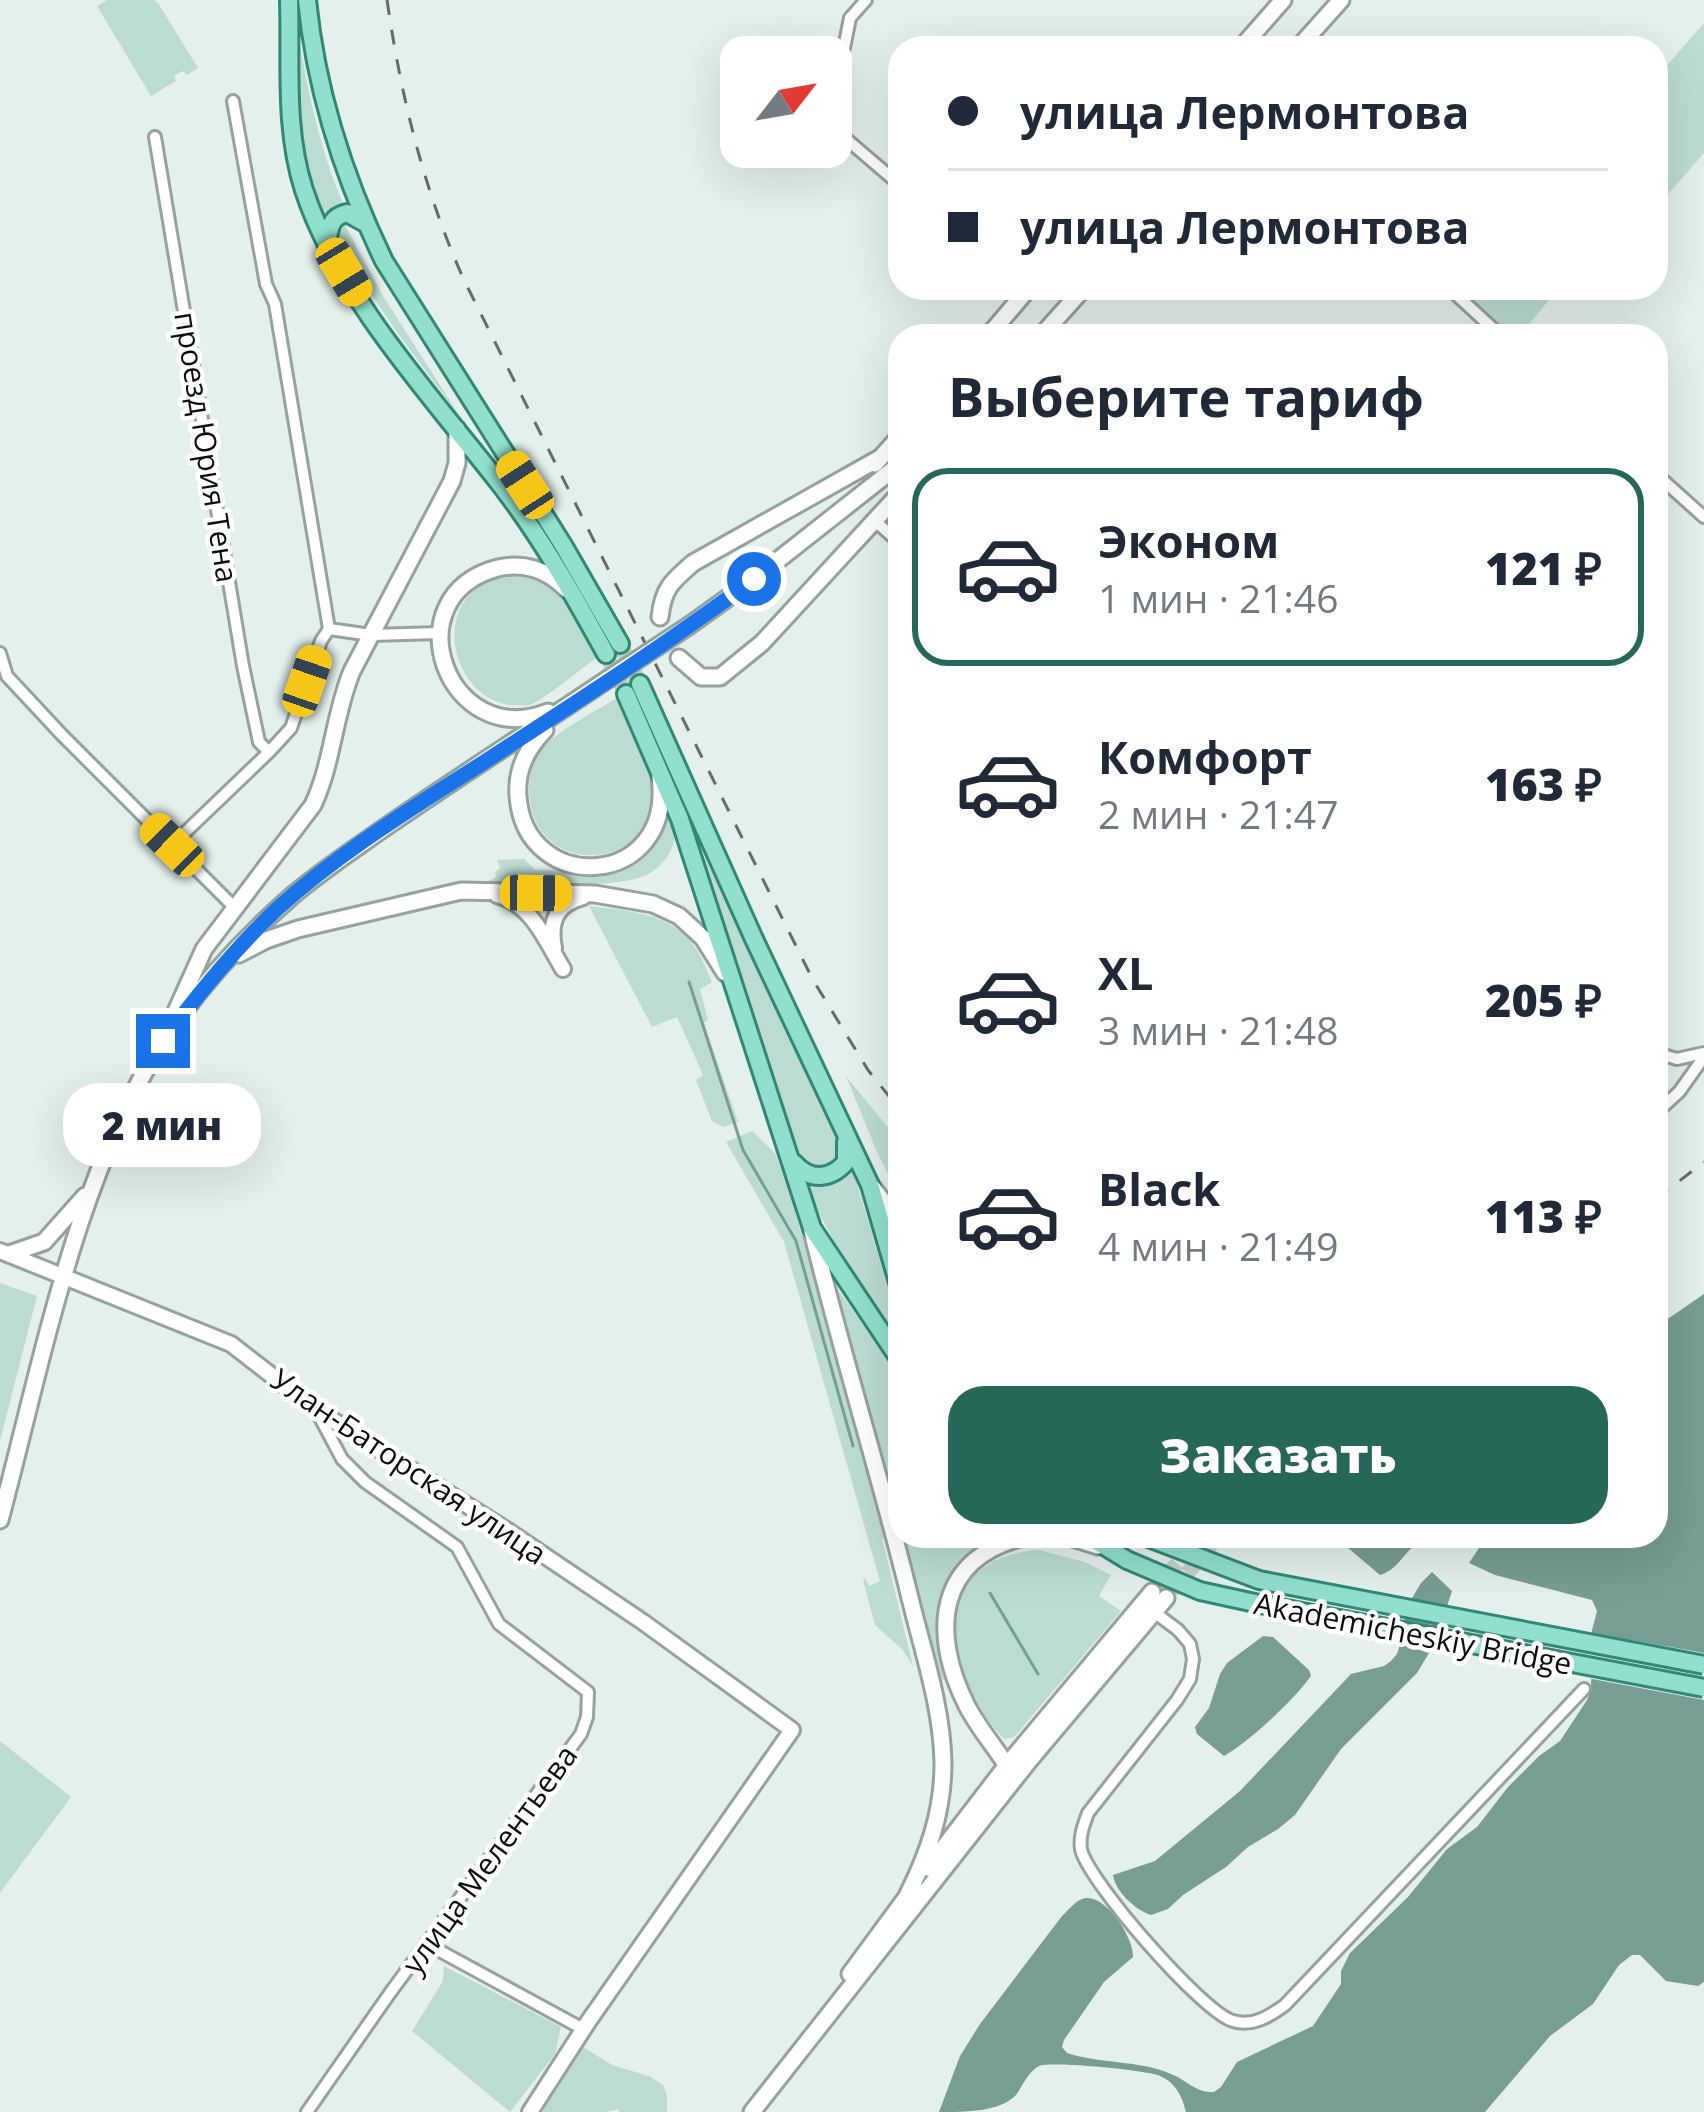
<!DOCTYPE html>
<html lang="ru">
<meta charset="utf-8">
<style>
body{margin:0;font-family:"Open Sans",sans-serif;background:#f6f6f7;color:#1f2937;height:100vh;display:flex;flex-direction:column;font-size:45px;white-space:nowrap}
*{box-sizing:border-box;margin:0}
p{font-size:39px;color:#747a83}
.icon{flex:none;width:66px;height:66px;fill:none;stroke:currentColor;stroke-width:2;stroke-linecap:round;stroke-linejoin:round}
.map{position:relative;flex:1;overflow:hidden}
.drawer{position:absolute;left:888px;top:324px;width:780px;height:1224px;display:flex;flex-direction:column;background:#fff;border-radius:36px;box-shadow:0 12px 48px #0002}
.drawer>*{flex:none}
.hud{position:absolute;left:888px;top:36px;width:780px;height:264px;border-radius:36px;box-shadow:0 12px 48px #0002;display:grid;align-content:center;height:264px;padding:0 60px;background:#fff}
.needle{width:78px;rotate:59deg}
.controls{position:absolute;left:720px;top:36px;display:grid;gap:24px}
.controls a{display:grid;place-items:center;width:132px;height:132px;border-radius:24px;background:#fff;box-shadow:0 12px 48px #0002;font-size:60px}
.end{position:absolute;width:54px;height:54px;margin:-27px;border:15px solid #1a73e8;background:#fff;box-shadow:0 0 0 6px #fff}
.from{border-radius:50%}
.bubble{position:absolute;height:84px;border-radius:36px;background:#fff;box-shadow:0 12px 48px #0002;font-size:39px;font-weight:800;line-height:84px;text-align:center}
.car{position:absolute;width:36px;height:72px;margin:-36px -18px;border-radius:15px;box-shadow:0 0 9px 3px #0007;background:linear-gradient(#f5c518 24%,#345 0 40%,#f5c518 0 76%,#345 0 86%,#f5c518 0)}
.hud b{display:flex;align-items:center;gap:42px;height:114px;font-size:45px}
.hud b+b{border-top:3px solid #e0e1e3}
.hud i{width:30px;height:30px;background:#1f2937}
ul{padding:0;list-style:none}
li{display:flex;align-items:center;gap:36px;height:198px;margin:0 24px 18px;padding:0 36px;border:6px solid transparent;border-radius:36px}
li div{flex:1}
li b{display:block;font-size:45px}
li em{font-style:normal;font-weight:800}
li.active{border-color:#266858}
li>.icon{width:108px;height:108px;stroke-width:1.5}
h2{padding:0 60px;font-size:54px;line-height:144px}
.action{display:flex;gap:24px;margin-top:auto;padding:24px 60px}
.action a{flex:1;height:138px;border-radius:36px;background:#266858;color:#fff;font-size:48px;font-weight:800;line-height:138px;text-align:center}
.map>svg:first-child{display:block}
</style>
<div class="map">
<svg width="1704" height="2112" viewBox="0 0 1704 2112">
<rect width="100%" height="100%" fill="#e3f0eb"/>
<path fill="#bcdcd2" d="M 107,0 L 154,0 L 158,3 L 198,68 L 187,75 L 183,71 L 174,76 L 176,81 L 151,96 L 97,6 Z
M 293,0 C 304,72 316,143 346,210 L 336,208 L 328,212 L 325,220 C 289,155 296,72 293,0 Z
M 1704,23 L 1704,153 L 1656,208 L 1656,78 Z
M 345,225 L 383,296 L 461,418 C 417,358 368,300 338,232 Z
M 1460,288 L 1559,288 L 1519,336 L 1512,336 Z
M 530,575 L 559,592 L 599,656 C 585,666 542,701 530,705 C 528,706 513,705 511,705 C 459,700 433,623 476,589 C 490,578 513,576 530,575 Z
M 620,696 C 629,715 641,734 648,754 C 689,870 531,892 529,790 C 529,776 533,757 543,747 C 562,728 596,711 620,696 Z
M 676,795 L 838,1139 L 838,1156 C 823,1175 806,1166 796,1148 L 711,887 Z
M 667,803 C 670,812 675,823 675,831 C 676,850 661,869 644,876 C 614,889 525,884 489,884 L 488,881 L 496,877 L 495,872 L 500,868 L 497,860 L 524,859 L 535,870 C 574,870 629,878 654,840 C 661,830 664,815 667,803 Z
M 589,906 C 628,911 670,912 695,947 C 702,958 707,971 712,982 L 700,989 L 708,1020 L 704,1023 L 738,1122 L 723,1127 L 712,1121 L 696,1080 L 703,1075 L 677,1017 L 652,1027 Z
M 846,1076 L 900,1142 L 900,1197 L 877,1152 Z
M 752,1131 L 775,1153 L 788,1187 L 888,1536 L 882,1538 L 913,1666 L 902,1649 L 875,1625 L 863,1580 L 866,1579 L 869,1586 L 880,1581 L 784,1242 L 726,1142 Z
M 851,1164 L 884,1274 L 900,1315 L 900,1344 C 864,1292 830,1241 805,1182 C 826,1191 838,1181 851,1164 Z
M 0,1283 L 37,1296 L 0,1441 Z
M 834,1284 L 900,1376 L 900,1536 L 1015,1536 L 951,1583 L 949,1678 L 936,1682 L 830,1286 Z
M 1039,1550 L 1085,1562 L 1111,1575 L 1099,1596 L 1121,1611 L 1014,1737 L 1004,1739 C 945,1677 922,1558 1039,1550 Z
M 0,1741 L 71,1797 L 0,1893 Z
M 444,1966 L 561,2027 L 555,2054 L 510,2112 L 412,2031 L 443,1981 Z
M 583,2047 L 612,2065 L 649,2076 L 663,2085 L 667,2096 L 667,2112 L 619,2112 L 619,2109 L 606,2112 L 542,2112 Z"/>
<path fill="#789d92" d="M 1704,1294 L 1704,1982 L 1698,1986 L 1666,1981 L 1640,1955 L 1632,1955 L 1619,1965 L 1593,2004 L 1550,2036 L 1485,2112 L 1186,2112 C 1182,2096 1176,2083 1160,2076 C 1148,2070 1049,2061 1039,2066 C 1028,2072 1023,2085 1016,2095 C 1000,2112 966,2112 939,2112 L 960,2056 L 980,2024 L 1062,1916 C 1069,1910 1076,1899 1086,1898 C 1107,1896 1134,1938 1133,1957 L 1104,1982 L 1064,2040 L 1062,2047 L 1067,2053 C 1100,2064 1139,2060 1171,2074 C 1187,2080 1195,2093 1214,2092 L 1221,2087 L 1237,2062 L 1313,2026 L 1341,1984 L 1341,1971 L 1350,1953 L 1408,1897 L 1447,1849 L 1477,1827 L 1508,1787 L 1539,1756 L 1560,1741 L 1587,1700 L 1591,1690 L 1592,1630 L 1597,1611 L 1592,1600 L 1495,1575 L 1469,1563 L 1487,1536 L 1656,1536 L 1656,1327 Z
M 1346,1536 L 1431,1536 C 1407,1542 1402,1569 1380,1575 L 1348,1548 L 1345,1541 Z
M 1432,1572 L 1452,1591 L 1435,1643 L 1417,1673 L 1341,1749 L 1295,1815 L 1278,1829 L 1248,1847 L 1226,1867 L 1183,1895 L 1168,1909 L 1151,1915 C 1135,1910 1115,1891 1113,1875 L 1155,1861 L 1240,1791 L 1351,1674 L 1384,1666 L 1391,1661 L 1397,1654 L 1402,1638 L 1406,1608 L 1421,1583 Z
M 1263,1636 L 1273,1637 L 1309,1670 L 1311,1676 C 1295,1699 1248,1743 1224,1756 L 1197,1734 L 1195,1727 L 1209,1708 L 1220,1674 L 1227,1663 Z"/>
<path fill="#e3f0eb" d="M 1586,1632 L 1704,1653 L 1704,1700 L 1587,1678 Z"/>
<g fill="none" stroke-linecap="round" stroke-linejoin="round">
<path stroke="#789d92" stroke-width="3" d="M 689,982 L 743,1150 L 796,1241 L 853,1446
M 900,1440 L 900,1441
M 951,1536 L 956,1542
M 990,1593 L 1038,1674"/>
<path stroke="#c3ceca" stroke-width="15" stroke-dasharray="15 8" stroke-linecap="butt" d="M 1172,1591 L 1219,1536
M 1152,1592 L 1201,1536"/>
<path stroke="#c3ceca" stroke-width="16" stroke-dasharray="16 8" stroke-linecap="butt" d="M 620,644 L 640,684
M 606,654 L 626,694"/>
<defs>
<path id="minor" d="M 831,69 L 844,48 L 850,18 L 866,0
M 233,101 L 266,284 L 275,304 L 329,629
M 831,126 L 900,185
M 155,137 L 243,666 L 259,742 L 269,752 L 291,728 L 321,641 L 329,629 L 371,635 L 439,633
M 1449,288 L 1501,336
M 1656,474 L 1704,517
M 875,521 L 900,543
M 0,653 L 7,676 L 62,735 L 172,845 L 269,752
M 172,845 L 234,907
M 1656,1053 L 1677,1059 L 1704,1053
M 1656,1113 L 1679,1092 L 1704,1057
M 1154,1612 L 1178,1630 L 1190,1644 L 1193,1659 L 1190,1679 L 1177,1700 L 1088,1813 C 1084,1824 1079,1836 1081,1849 C 1087,1880 1203,2013 1233,2021 C 1253,2027 1270,2016 1285,2005 L 1584,1689
M 427,1944 L 583,2029
M 307,2112 L 390,1993 L 581,1734 L 587,1717 L 588,1692 L 499,1624 L 457,1547 L 365,1482 L 342,1459 L 317,1412"/>
<path id="tertiary" d="M 497,895 C 532,904 546,941 563,969
M 554,948 C 549,922 556,904 583,897
M 0,1251 L 231,1344 L 315,1409 L 511,1533 L 643,1622 L 792,1730 L 588,2022 L 530,2112"/>
<path id="secondary" d="M 1241,48 L 1283,0
M 1298,48 L 1341,0
M 988,336 L 1029,288
M 1041,336 L 1084,288
M 875,464 L 900,436
M 660,617 C 663,589 671,582 693,563 L 880,458
M 690,625 L 754,579 L 900,464
M 679,658 L 701,677 L 720,677 L 762,643 L 900,493
M 548,712 C 447,752 391,596 498,568 C 524,562 548,570 566,589
M 545,730 C 527,748 516,770 518,796 C 525,897 675,889 660,777
M 239,954 L 266,940 L 298,929 L 461,891 L 595,894 L 653,904 L 679,916 L 703,938 L 725,973
M 173,1018 L 204,949 L 313,805 C 333,762 334,714 352,671 L 452,481 L 457,463 L 457,429
M 873,1188 L 900,1224
M 812,1231 C 842,1355 881,1478 911,1602 C 924,1655 942,1708 943,1763 C 943,1811 929,1852 908,1894
M 9,1254 L 44,1242 L 85,1196
M 0,1520 C 42,1363 76,1175 165,1038 C 200,986 245,937 292,896 C 320,872 350,852 380,831 C 455,779 532,730 608,679
M 1066,1536 L 1098,1546
M 1009,1769 C 996,1748 979,1729 967,1706 C 930,1633 936,1556 1028,1536
M 928,1868 L 1007,1765 L 1152,1592
M 850,1974 L 914,1887
M 752,2112 L 1028,1762 L 1166,1598"/>
<path id="primary" d="M 289,0 C 291,63 284,128 304,190 C 339,297 432,397 500,484 C 541,537 574,596 606,654
M 307,0 C 316,92 344,178 384,261 L 563,545 L 620,644
M 327,243 C 330,227 330,217 347,213 L 365,223
M 640,684 L 754,939 L 870,1185 L 900,1289
M 626,694 L 680,819 L 812,1228 L 900,1360
M 794,1163 C 810,1181 830,1180 846,1162 L 846,1142
M 1088,1536 L 1127,1560"/>
</defs>
<use href="#minor" stroke="#96a29e" stroke-width="16"/>
<use href="#tertiary" stroke="#96a29e" stroke-width="20"/>
<use href="#secondary" stroke="#96a29e" stroke-width="21"/>
<use href="#primary" stroke="#328874" stroke-width="22"/>
<use href="#minor" stroke="#fff" stroke-width="10"/>
<use href="#tertiary" stroke="#fff" stroke-width="14"/>
<use href="#secondary" stroke="#fff" stroke-width="15"/>
<use href="#primary" stroke="#91dfcd" stroke-width="16"/>
<path stroke="#646c69" stroke-width="3" stroke-dasharray="15 15" stroke-linecap="butt" d="M 387,0 C 401,97 424,191 464,280 L 813,980 L 868,1070 L 900,1110
M 1656,1199 L 1704,1162"/>
<defs>
<path id="secondary-bridge" d="M 608,679 L 690,625"/>
<path id="primary-bridge" d="M 1146,1537 L 1259,1580 L 1704,1665
M 1127,1560 L 1200,1591 L 1255,1603 L 1704,1688"/>
</defs>
<use href="#secondary-bridge" stroke="#96a29e" stroke-width="21" stroke-linecap="butt"/>
<use href="#primary-bridge" stroke="#328874" stroke-width="22" stroke-linecap="butt"/>
<use href="#secondary-bridge" stroke="#fff" stroke-width="15"/>
<use href="#primary-bridge" stroke="#91dfcd" stroke-width="16"/>
</g>
<g fill="none" stroke-linecap="round" stroke-linejoin="round">
<path stroke="#1a73e8" stroke-width="15" d="M 163,1041 C 198,994 234,949 277,909 C 343,849 421,803 495,755 C 583,698 671,641 754,579"/>
</g>
<g text-anchor="middle" dominant-baseline="central" stroke-width="9" stroke-linejoin="round" paint-order="stroke">
<g font-size="30" fill="#0b0f0e" stroke="#fff">
<text transform="translate(207 447) rotate(81)">проезд Юрия Тена</text>
<text transform="translate(409 1466) rotate(34)">Улан-Баторская улица</text>
<text transform="translate(1413 1633) rotate(11)">Akademicheskiy Bridge</text>
<text transform="translate(489 1859) rotate(-54)">улица Мелентьева</text>
</g>
</g>
</svg>
<div class="controls">
<a><svg class="needle" viewBox="-14 -14 28 28"><path d="M0-13l5 13h-10z" fill="#e53935"/><path d="M0 13l5-13h-10z" fill="#747a83"/></svg></a>
</div>
<i class="end from" style="left:754px;top:579px"></i>
<i class="end" style="left:163px;top:1041px"></i>
<div class="bubble" style="left:63px;top:1083px;width:198px">2 мин</div>
<i class="car" style="left:344px;top:272px;rotate:149deg"></i>
<i class="car" style="left:525px;top:485px;rotate:327deg"></i>
<i class="car" style="left:307px;top:681px;rotate:19deg"></i>
<i class="car" style="left:172px;top:845px;rotate:314deg"></i>
<i class="car" style="left:536px;top:893px;rotate:91deg"></i>
<div class="hud">
<b><i class="from"></i>улица Лермонтова</b>
<b><i></i>улица Лермонтова</b>
</div>
<section class="drawer">
<h2>Выберите тариф</h2>
<ul>
<li class="active"><svg class="icon" aria-label="car" viewBox="0 0 24 24"><path d="M5 17H2v-5l4-1 3-4h7l3 4 3 1v5h-3M9 17h6M6 11h13"/><circle cx="7" cy="17" r="2"/><circle cx="17" cy="17" r="2"/></svg><div><b>Эконом</b><p>1 мин · 21:46</p></div><em>121 ₽</em></li>
<li><svg class="icon" aria-label="car" viewBox="0 0 24 24"><path d="M5 17H2v-5l4-1 3-4h7l3 4 3 1v5h-3M9 17h6M6 11h13"/><circle cx="7" cy="17" r="2"/><circle cx="17" cy="17" r="2"/></svg><div><b>Комфорт</b><p>2 мин · 21:47</p></div><em>163 ₽</em></li>
<li><svg class="icon" aria-label="car" viewBox="0 0 24 24"><path d="M5 17H2v-5l4-1 3-4h7l3 4 3 1v5h-3M9 17h6M6 11h13"/><circle cx="7" cy="17" r="2"/><circle cx="17" cy="17" r="2"/></svg><div><b>XL</b><p>3 мин · 21:48</p></div><em>205 ₽</em></li>
<li><svg class="icon" aria-label="car" viewBox="0 0 24 24"><path d="M5 17H2v-5l4-1 3-4h7l3 4 3 1v5h-3M9 17h6M6 11h13"/><circle cx="7" cy="17" r="2"/><circle cx="17" cy="17" r="2"/></svg><div><b>Black</b><p>4 мин · 21:49</p></div><em>113 ₽</em></li>
</ul>
<div class="action"><a>Заказать</a></div>
</section>
</div>
